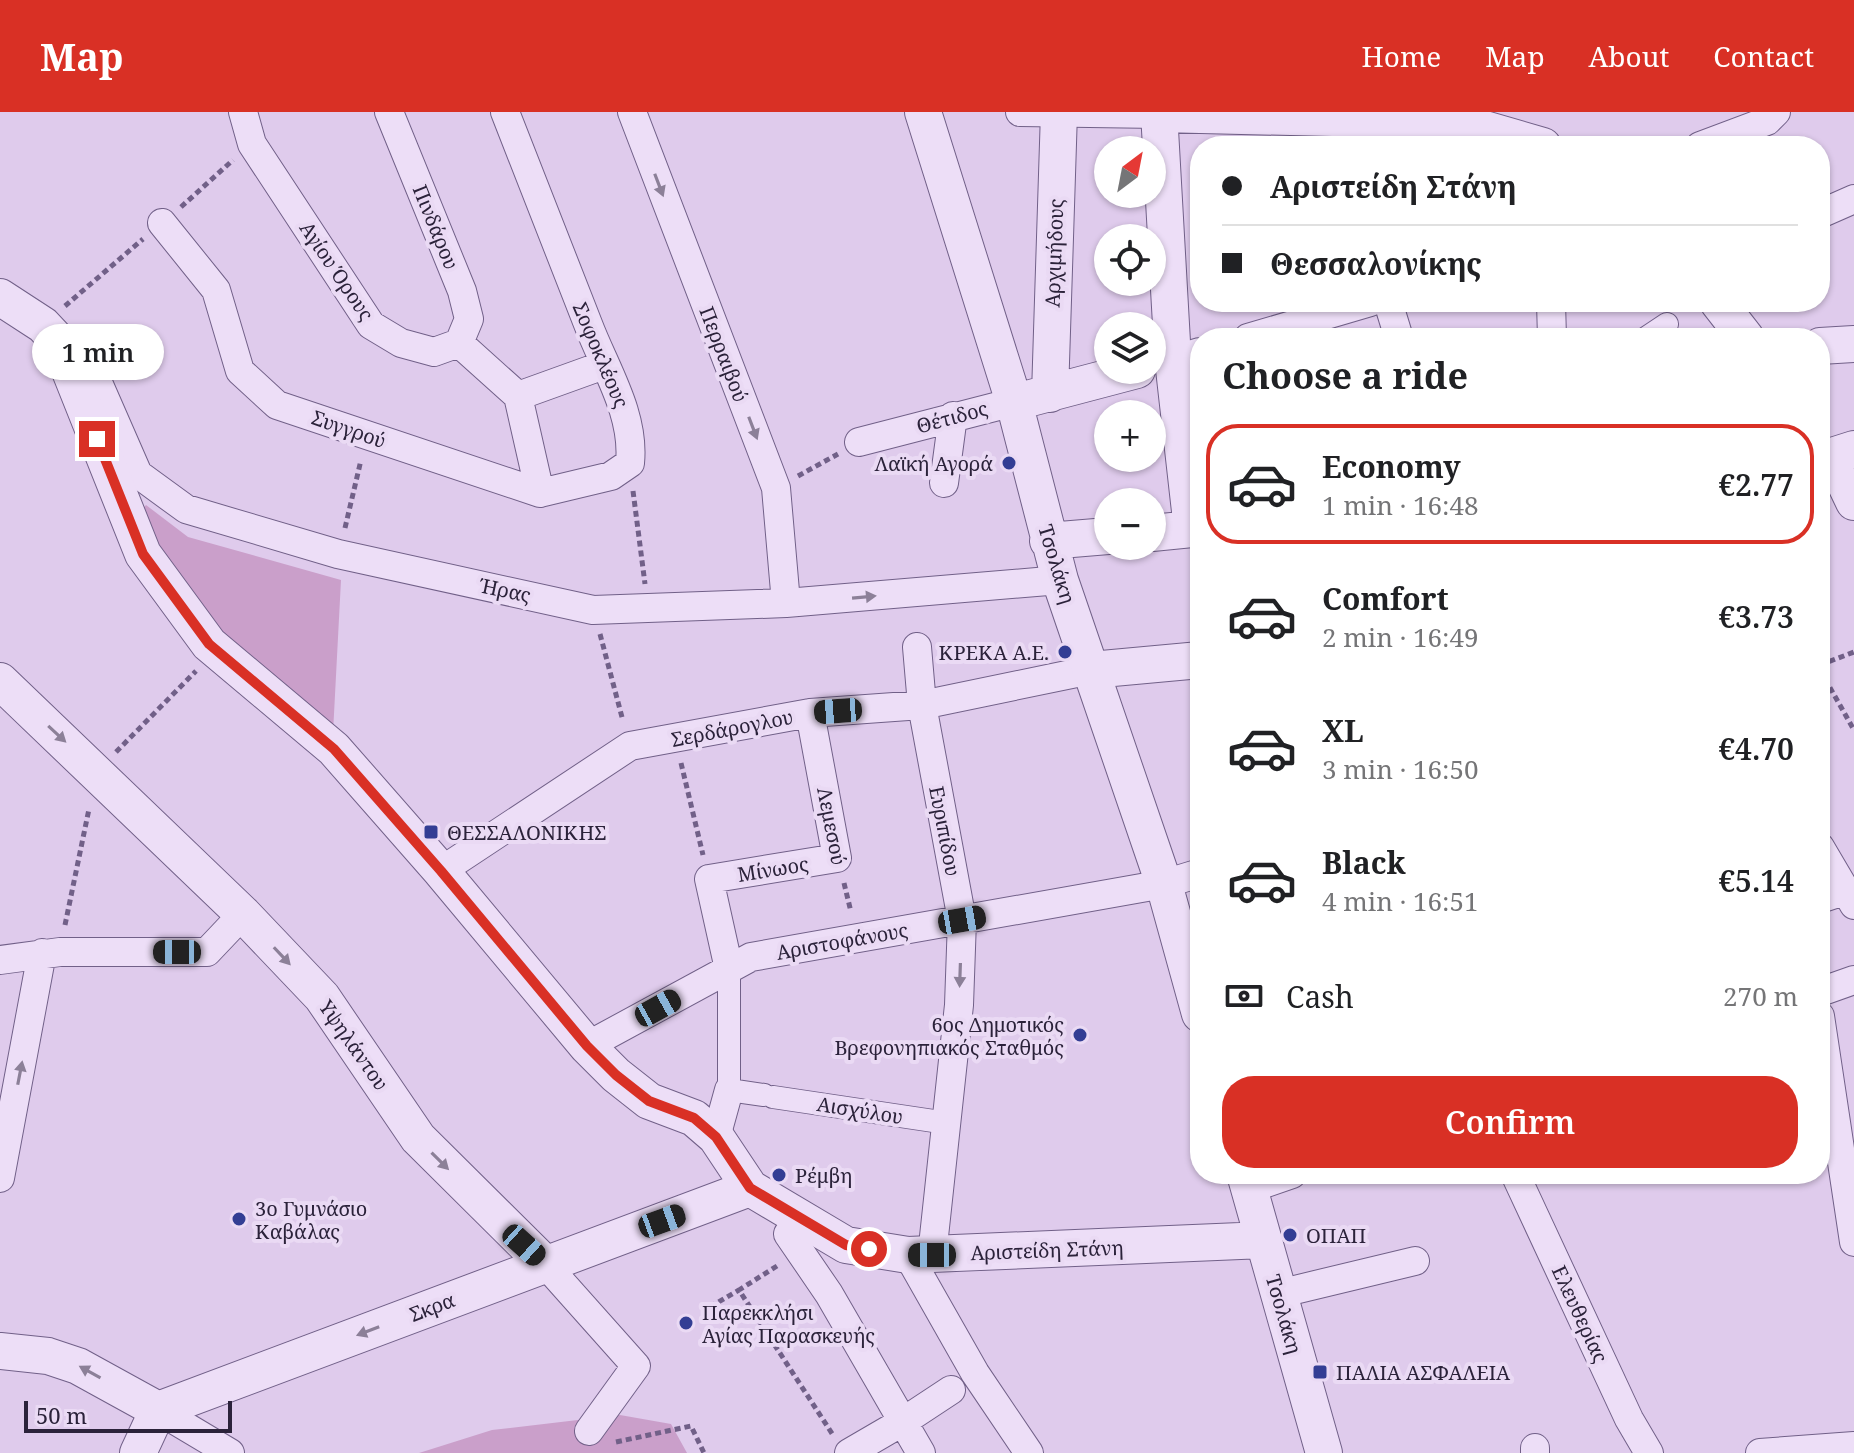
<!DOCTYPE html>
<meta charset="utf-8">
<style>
body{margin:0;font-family:"Noto Serif",serif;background:#f2f2f2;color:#202124;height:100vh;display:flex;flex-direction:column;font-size:30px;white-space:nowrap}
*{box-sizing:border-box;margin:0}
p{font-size:26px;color:#757577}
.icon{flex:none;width:44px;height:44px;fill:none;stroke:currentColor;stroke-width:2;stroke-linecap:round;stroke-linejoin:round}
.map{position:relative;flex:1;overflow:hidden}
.panel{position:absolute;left:1190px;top:216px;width:640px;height:856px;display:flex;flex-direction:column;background:#fff;border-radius:32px;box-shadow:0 2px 6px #0004}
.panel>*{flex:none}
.guide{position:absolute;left:1190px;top:24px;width:640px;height:176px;border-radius:32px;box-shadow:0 2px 6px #0004;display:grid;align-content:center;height:176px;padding:0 32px;background:#fff}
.needle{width:52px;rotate:32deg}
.fabs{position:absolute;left:1094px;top:24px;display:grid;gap:16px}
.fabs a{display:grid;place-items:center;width:72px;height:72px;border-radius:50%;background:#fff;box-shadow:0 2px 6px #0004;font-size:40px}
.scale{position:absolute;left:24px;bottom:20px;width:208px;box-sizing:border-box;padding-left:8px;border:4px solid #2b223a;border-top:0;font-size:22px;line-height:28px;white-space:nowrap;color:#2b223a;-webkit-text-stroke:6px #eadaf4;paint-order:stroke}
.end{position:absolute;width:36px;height:36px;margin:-18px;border:10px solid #d93025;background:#fff;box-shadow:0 0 0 4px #fff}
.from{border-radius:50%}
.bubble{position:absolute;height:56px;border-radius:28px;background:#fff;box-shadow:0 2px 6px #0004;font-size:26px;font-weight:600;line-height:56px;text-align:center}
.car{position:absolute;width:24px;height:48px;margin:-24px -12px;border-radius:10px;box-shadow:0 0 6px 2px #0007;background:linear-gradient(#222 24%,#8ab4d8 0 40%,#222 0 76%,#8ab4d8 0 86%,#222 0)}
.guide b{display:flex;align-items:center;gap:28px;height:76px;font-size:30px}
.guide b+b{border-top:2px solid #e0e0e0}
.guide i{width:20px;height:20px;background:#202124}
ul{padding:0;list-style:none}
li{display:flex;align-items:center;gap:24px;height:120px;margin:0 16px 12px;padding:0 16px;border:4px solid transparent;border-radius:32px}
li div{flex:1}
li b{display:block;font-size:30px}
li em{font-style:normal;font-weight:600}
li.selected{border-color:#d93025}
li>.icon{width:72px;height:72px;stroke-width:1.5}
h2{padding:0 32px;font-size:36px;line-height:96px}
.pay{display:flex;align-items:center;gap:20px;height:88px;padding:0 32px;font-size:30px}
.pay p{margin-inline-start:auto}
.button{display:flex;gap:16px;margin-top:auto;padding:16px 32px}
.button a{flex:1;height:92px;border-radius:32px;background:#d93025;color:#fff;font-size:32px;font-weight:600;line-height:92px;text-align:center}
header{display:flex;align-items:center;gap:48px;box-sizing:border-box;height:112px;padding:0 40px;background:#d93025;color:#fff}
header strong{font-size:38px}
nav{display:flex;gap:44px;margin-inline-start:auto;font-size:28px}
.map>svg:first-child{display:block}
</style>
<header>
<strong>Map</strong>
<nav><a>Home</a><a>Map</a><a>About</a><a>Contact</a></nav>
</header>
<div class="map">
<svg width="1854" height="1341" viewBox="0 0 1854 1341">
<rect width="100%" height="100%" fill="#dfcbec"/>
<path fill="#ca9fca" d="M 146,393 L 188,425 L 341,468 L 333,621 L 204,511 L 136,404 Z
M 620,1303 L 671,1312 L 687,1341 L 419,1341 L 492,1318 Z"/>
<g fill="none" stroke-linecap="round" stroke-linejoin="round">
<defs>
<path id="pedestrian" d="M 1646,226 L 1667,212
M 729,857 L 729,978 L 764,983
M 773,985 L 947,1011"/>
<path id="minor" d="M 243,0 L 252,32 L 371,213 L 401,231 L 434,240 L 459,231 L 518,284 L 604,253
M 389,0 L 462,179 L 469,207 L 459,231
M 632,0 L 776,376 L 786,491
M 1020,0 L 1159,2
M 1342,6 L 1349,34
M 1700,34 L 1767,9 L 1776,0
M 1820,102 L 1854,87
M 162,111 L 216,178 L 240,259 L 277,293 L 540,381 L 611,364 L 630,351 C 635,302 605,257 588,212 C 560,142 533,71 505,0
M 1388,190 L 1399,226
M 1551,190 L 1552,226
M 1248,226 L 1370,190
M 58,229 L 79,227 L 138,362 L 186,397 L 338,442 L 593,498 L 786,491 L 1060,468
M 1173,248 L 1200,240
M 518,284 L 540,381
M 859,330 L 1014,290
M 944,371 L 953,304
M 917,535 L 922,593 L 962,808 L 959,893 L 932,1143
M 1820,735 L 1854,793
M 441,759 L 630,634 L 810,601 L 922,593 L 1091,558
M 1820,787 L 1847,778
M 0,848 L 60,840 L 207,840 L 243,802
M 729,857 L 709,767 L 837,746 L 810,601
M 1820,880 L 1854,868
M 1820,904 L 1854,1130
M 587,934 L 751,845 L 1164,772 L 1200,761
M 716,1025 L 729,978
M 1515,1062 L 1629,1307 L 1649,1341
M 0,1066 L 42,841
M 1249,1077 L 1292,1062
M 788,1122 L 829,1182 L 921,1341
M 908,1143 L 975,1261 L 1029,1341
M 546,1153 L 636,1254 L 589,1319
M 1278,1182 L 1415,1149
M 158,1298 L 230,1341
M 849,1341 L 904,1309 L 951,1278
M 1535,1341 L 1535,1336
M 1760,1341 L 1854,1334"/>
<path id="tertiary" d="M 923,0 L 1014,290 L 1060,468 L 1164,772 L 1200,902
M 1159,2 L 1457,9 L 1543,34
M 0,185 L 43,213 L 58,229 L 143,442 L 209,532 L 334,637 L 441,759 L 587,934 L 616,963 L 649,989 L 694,1006 L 716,1025 L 750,1076 L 846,1133 L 908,1143 L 1264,1128
M 1718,190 L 1746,226
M 1820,234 L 1854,232
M 1050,282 L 1059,0
M 1027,287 L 1137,258
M 1854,337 L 1832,344 L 1854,390
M 1152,421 L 1192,417 L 1173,248 L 1159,0
M 1048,429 L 1108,424
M 1091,558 L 1200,548
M 0,569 L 243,802 L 322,885 L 418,1026 L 546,1153
M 1245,1062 L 1324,1341
M 0,1239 L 48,1244 L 78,1254 L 158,1298
M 138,1341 L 158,1298 L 750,1076"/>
</defs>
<use href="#pedestrian" stroke="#716088" stroke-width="24"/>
<use href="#minor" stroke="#716088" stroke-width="30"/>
<use href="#tertiary" stroke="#716088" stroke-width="38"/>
<path stroke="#716088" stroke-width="5" stroke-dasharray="6 4" stroke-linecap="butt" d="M 181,95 L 233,48
M 65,194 L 143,127
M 798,364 L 838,342
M 633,379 L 645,472
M 345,416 L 361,348
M 600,522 L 623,609
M 1820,553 L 1854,540
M 1820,558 L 1854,618
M 116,640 L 196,559
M 681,651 L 703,743
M 844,771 L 851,800
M 65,813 L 89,697
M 777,1154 L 739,1178 L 833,1323
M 710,1195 L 739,1178
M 616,1330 L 691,1314 L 704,1341"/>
<use href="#pedestrian" stroke="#eddef7" stroke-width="22"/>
<use href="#minor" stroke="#eddef7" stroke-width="28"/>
<use href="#tertiary" stroke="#eddef7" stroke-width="36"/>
</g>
<defs><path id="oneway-solid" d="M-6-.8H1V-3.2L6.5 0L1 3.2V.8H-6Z" transform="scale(2)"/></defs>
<g fill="#8c8098">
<use href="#oneway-solid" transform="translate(659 73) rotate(69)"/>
<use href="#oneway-solid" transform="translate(753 316) rotate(69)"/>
<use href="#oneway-solid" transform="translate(864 485) rotate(-5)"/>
<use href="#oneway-solid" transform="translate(57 622) rotate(43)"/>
<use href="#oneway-solid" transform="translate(282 844) rotate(47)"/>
<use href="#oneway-solid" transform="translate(960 863) rotate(92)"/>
<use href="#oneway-solid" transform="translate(20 961) rotate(-79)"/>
<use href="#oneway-solid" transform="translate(440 1049) rotate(45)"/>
<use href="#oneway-solid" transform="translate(368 1219) rotate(159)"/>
<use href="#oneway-solid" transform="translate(90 1260) rotate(-151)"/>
</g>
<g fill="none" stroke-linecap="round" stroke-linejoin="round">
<path stroke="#d93025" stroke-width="10" d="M 97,327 L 143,442 L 209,532 L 334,637 L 441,759 L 587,934 L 616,963 L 649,989 L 694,1006 L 716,1025 L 750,1076 L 846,1133 L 869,1137"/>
</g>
<g fill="#333e94" stroke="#eadaf4" stroke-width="3">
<circle cx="1009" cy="351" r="8"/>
<circle cx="1065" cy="540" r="8"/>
<rect x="423" y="712" width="16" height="16" rx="4"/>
<circle cx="1080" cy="923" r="8"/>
<circle cx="779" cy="1063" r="8"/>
<circle cx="239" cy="1107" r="8"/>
<circle cx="1290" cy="1123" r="8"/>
<circle cx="686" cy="1211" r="8"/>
<rect x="1312" y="1252" width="16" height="16" rx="4"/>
</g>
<g text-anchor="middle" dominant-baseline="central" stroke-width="8" stroke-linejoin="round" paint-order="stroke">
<g font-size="20" fill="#2b223a" stroke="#eadaf4">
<text transform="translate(436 115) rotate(68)">Πινδάρου</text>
<text transform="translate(1054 141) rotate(-88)">Αρχιμήδους</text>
<text transform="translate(337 159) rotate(56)">Αγίου Όρους</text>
<text transform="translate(724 242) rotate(69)">Περραιβού</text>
<text transform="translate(601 243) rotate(67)">Σοφοκλέους</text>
<text transform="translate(952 305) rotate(-15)">Θέτιδος</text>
<text transform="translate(349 317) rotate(19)">Συγγρού</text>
<text transform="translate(1057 452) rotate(73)">Τσολάκη</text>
<text transform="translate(505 478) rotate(12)">Ήρας</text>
<text transform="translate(732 616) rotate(-11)">Σερδάρογλου</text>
<text transform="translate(832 714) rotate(79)">Λεμεσού</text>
<text transform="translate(945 719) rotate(79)">Ευριπίδου</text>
<text transform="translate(773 757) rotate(-9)">Μίνωος</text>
<text transform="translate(842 829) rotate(-10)">Αριστοφάνους</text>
<text transform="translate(354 933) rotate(55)">Υψηλάντου</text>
<text transform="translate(860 998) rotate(9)">Αισχύλου</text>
<text transform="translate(1047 1138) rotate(-2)">Αριστείδη Στάνη</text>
<text transform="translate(432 1195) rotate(-21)">Σκρα</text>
<text transform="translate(1284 1202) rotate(74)">Τσολάκη</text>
<text transform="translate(1580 1202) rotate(65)">Ελευθερίας</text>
</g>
<g font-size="20" fill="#2b223a" stroke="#eadaf4" text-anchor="start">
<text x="993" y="351" text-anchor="end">Λαϊκή Αγορά</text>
<text x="1049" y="540" text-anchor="end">ΚΡΕΚΑ Α.Ε.</text>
<text x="447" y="720">ΘΕΣΣΑΛΟΝΙΚΗΣ</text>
<text x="1064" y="912" text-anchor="end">6ος Δημοτικός<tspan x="1064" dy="23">Βρεφονηπιακός Σταθμός</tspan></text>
<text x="795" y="1063">Ρέμβη</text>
<text x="255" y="1096">3ο Γυμνάσιο<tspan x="255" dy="23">Καβάλας</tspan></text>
<text x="1306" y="1123">ΟΠΑΠ</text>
<text x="702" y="1200">Παρεκκλήσι<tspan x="702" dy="23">Αγίας Παρασκευής</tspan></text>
<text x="1336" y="1260">ΠΑΛΙΑ ΑΣΦΑΛΕΙΑ</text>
</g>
</g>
</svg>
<div class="fabs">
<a><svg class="needle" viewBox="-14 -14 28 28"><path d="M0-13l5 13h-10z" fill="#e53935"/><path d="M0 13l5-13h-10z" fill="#757577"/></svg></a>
<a><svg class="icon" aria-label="locate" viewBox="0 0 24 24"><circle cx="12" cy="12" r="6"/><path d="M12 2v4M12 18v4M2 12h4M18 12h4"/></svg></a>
<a><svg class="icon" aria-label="layers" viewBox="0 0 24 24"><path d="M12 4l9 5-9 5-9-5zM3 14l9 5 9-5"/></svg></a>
<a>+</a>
<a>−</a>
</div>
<div class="scale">50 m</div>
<i class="end from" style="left:869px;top:1137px"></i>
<i class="end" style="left:97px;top:327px"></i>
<div class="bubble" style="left:32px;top:212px;width:132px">1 min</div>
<i class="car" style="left:838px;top:599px;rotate:266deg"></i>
<i class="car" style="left:962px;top:808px;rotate:80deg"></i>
<i class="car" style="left:177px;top:840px;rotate:270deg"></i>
<i class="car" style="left:658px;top:896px;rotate:61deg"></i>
<i class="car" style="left:662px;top:1109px;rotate:70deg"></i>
<i class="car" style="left:524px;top:1133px;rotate:132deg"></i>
<i class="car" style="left:932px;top:1143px;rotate:270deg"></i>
<div class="guide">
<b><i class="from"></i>Αριστείδη Στάνη</b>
<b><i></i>Θεσσαλονίκης</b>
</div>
<section class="panel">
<h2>Choose a ride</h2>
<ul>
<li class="selected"><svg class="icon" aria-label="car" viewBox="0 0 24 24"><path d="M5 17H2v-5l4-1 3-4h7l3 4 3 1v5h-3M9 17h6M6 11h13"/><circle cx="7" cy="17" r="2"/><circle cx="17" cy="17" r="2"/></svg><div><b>Economy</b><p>1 min · 16:48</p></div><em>€2.77</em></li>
<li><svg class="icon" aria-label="car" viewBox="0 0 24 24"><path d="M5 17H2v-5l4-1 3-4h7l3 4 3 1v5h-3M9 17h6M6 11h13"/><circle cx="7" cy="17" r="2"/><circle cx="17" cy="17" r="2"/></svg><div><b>Comfort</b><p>2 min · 16:49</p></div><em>€3.73</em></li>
<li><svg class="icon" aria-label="car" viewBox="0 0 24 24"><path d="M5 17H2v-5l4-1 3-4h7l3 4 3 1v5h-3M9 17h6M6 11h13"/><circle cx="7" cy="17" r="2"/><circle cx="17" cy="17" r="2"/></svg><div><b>XL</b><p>3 min · 16:50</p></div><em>€4.70</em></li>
<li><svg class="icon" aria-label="car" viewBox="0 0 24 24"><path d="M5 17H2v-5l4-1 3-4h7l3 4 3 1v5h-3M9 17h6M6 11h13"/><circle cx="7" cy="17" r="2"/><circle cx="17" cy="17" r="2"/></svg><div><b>Black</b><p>4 min · 16:51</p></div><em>€5.14</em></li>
</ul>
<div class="pay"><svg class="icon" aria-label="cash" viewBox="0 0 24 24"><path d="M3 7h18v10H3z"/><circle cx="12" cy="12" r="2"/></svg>Cash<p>270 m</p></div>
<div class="button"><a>Confirm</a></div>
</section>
</div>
